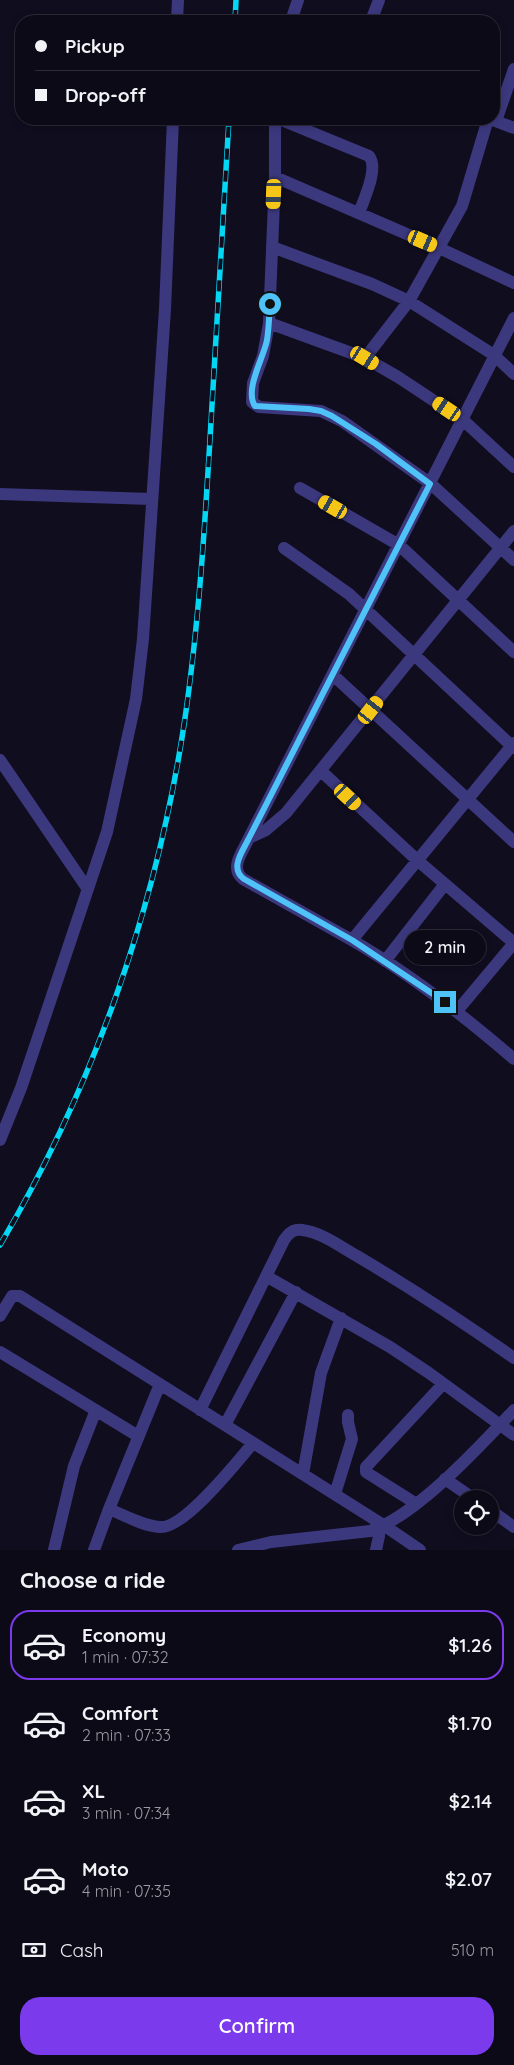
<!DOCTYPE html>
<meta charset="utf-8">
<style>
body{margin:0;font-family:Quicksand,sans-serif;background:#1a1824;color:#f1f3f6;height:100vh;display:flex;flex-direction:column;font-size:19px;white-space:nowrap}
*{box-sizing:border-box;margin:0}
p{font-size:16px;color:#9a9aa1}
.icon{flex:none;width:28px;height:28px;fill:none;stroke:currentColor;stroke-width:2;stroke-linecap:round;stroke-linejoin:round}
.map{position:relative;height:1550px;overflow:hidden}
.panel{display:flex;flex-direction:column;background:#0c0a17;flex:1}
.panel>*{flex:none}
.top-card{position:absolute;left:15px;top:15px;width:485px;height:110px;border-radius:20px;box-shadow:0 2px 8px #0003,0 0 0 1px #2c2b36;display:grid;align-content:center;height:110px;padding:0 20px;background:#0c0a17}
.tools{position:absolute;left:454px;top:1490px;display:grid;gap:10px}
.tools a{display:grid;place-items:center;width:45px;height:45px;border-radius:50%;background:#0c0a17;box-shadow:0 2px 8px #0003,0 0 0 1px #2c2b36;font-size:25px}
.end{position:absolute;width:22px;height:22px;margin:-11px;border:6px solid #4fc3f7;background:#111;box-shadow:0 0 0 2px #111}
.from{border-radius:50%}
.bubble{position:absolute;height:35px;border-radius:18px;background:#0c0a17;box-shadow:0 2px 8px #0003,0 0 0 1px #2c2b36;font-size:16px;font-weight:600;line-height:35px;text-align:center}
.car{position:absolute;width:15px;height:30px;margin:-15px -8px;border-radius:6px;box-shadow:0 0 4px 1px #0007;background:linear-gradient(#f5c518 24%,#345 0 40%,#f5c518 0 76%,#345 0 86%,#f5c518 0)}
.top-card b{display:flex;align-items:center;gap:18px;height:48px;font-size:19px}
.top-card b+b{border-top:1px solid #2c2b36}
.top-card i{width:12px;height:12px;background:#f1f3f6}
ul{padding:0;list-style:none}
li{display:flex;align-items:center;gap:15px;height:70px;margin:0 10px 8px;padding:0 10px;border:2px solid transparent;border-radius:20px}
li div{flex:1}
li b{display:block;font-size:19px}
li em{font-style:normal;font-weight:600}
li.on{border-color:#7c3aed}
li>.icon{width:45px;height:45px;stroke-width:1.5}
h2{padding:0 20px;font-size:22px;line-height:60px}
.pay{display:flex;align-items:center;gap:12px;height:55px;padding:0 20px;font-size:19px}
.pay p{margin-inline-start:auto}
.action{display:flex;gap:10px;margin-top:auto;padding:10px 20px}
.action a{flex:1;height:58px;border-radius:20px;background:#7c3aed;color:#fff;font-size:20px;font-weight:600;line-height:58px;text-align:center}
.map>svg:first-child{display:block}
</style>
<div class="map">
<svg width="514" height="1550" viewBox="0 0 514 1550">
<rect width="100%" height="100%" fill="#100d1f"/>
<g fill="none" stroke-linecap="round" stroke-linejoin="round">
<path stroke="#3c387e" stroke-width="12" d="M 177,21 L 178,0
M 291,21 L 298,0
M 371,21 L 379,0
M 275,119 L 275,177 L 269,323 L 263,356 L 253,383 L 252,402 L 259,407 L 321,411 L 342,421 L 431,484 L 514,560
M 279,119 L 369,156 C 379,168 364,199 359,213
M 490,119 L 514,128
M 496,121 L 514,69
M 275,177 L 439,248 L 514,283
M 272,247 L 372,284 L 409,301 L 494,355 L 514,374
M 514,318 L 249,838 C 243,851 229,868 243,879 C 279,899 315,919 350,939 C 409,973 463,1015 514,1059
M 269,323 L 365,358 L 398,377 L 463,420 L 514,467
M 365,358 L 409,301 L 462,206 L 488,119
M 300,488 L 399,545 L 514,652
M 0,494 L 151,499
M 284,548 L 349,594 L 514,748
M 333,675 L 514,842
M 0,760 L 87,888
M 321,771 L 417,860 L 514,943
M 249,838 L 266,830 L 286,813 L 514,531
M 352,940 L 514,743
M 385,961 L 445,884
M 457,1011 L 514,943
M 0,1140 L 21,1088 L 107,832 L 136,699 L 143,639 L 165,309 L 173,119
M 266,1276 L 390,1347 L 429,1373 L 514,1435
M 0,1316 L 12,1296 L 20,1296 L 385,1526 L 420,1550
M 0,1352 L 138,1436
M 200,1410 L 284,1240 C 289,1233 293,1229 302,1230 C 321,1232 341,1247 357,1256 C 411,1288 463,1322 514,1358
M 225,1425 L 296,1292
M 303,1474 L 321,1373 L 341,1318
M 445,1479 L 474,1499
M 335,1494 L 352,1439 L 348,1422 L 348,1415
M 415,1503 L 369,1474 L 366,1472 L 366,1467 L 443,1384
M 109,1509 C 124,1515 143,1526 160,1527 C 184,1529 237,1462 253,1443
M 490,1510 L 514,1527
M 54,1550 L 74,1466 L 96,1410
M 94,1550 L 109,1509 L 160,1384
M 238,1550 L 271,1542 L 370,1531 C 417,1515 479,1447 514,1410
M 376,1550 L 379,1536 L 378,1528"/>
<defs>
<path id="rail" d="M 235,21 L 236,0
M 0,1245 C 94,1086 156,908 184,725 C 199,624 205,524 211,422 C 217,321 223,220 229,119"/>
</defs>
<use href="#rail" stroke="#03d7f3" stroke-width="5.5"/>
<use href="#rail" stroke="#100d1f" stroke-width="4" stroke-dasharray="11" stroke-linecap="butt"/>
</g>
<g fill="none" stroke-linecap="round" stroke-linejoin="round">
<path stroke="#4fc3f7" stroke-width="6" d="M 270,304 C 269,316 269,328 267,340 C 264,357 244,390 255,406 L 309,409 L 321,411 L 332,416 L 376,444 L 430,484 L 249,838 C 243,851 229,868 244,879 L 352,940 L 445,1002"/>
</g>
</svg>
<div class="tools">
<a><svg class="icon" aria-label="locate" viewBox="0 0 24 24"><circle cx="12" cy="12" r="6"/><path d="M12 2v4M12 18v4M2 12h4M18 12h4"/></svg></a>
</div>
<i class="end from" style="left:270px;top:304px"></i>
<i class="end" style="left:445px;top:1002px"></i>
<div class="bubble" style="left:404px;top:930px;width:82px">2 min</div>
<i class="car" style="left:274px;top:194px;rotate:182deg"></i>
<i class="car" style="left:423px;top:241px;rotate:113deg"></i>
<i class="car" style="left:365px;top:358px;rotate:121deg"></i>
<i class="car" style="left:447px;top:409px;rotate:304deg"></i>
<i class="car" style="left:333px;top:507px;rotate:300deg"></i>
<i class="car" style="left:371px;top:710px;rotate:38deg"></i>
<i class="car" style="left:348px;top:797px;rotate:133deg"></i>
<div class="top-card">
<b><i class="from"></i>Pickup</b>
<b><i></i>Drop-off</b>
</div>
</div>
<section class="panel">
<h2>Choose a ride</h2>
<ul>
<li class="on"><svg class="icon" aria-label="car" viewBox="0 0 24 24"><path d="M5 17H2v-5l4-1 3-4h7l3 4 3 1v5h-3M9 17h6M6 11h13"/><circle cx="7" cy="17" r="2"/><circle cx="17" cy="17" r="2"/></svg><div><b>Economy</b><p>1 min · 07:32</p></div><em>$1.26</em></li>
<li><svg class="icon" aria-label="car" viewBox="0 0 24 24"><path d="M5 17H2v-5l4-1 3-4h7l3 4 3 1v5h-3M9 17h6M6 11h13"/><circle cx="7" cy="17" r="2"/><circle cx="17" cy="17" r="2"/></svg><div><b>Comfort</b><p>2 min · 07:33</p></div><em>$1.70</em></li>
<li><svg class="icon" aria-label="car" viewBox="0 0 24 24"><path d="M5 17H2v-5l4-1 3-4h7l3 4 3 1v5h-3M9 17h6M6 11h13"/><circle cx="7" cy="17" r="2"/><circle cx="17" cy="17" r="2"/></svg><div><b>XL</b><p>3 min · 07:34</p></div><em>$2.14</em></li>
<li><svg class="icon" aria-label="car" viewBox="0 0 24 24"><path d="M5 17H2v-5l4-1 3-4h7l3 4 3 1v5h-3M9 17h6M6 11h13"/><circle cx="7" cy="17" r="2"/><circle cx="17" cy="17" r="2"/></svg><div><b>Moto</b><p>4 min · 07:35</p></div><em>$2.07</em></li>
</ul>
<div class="pay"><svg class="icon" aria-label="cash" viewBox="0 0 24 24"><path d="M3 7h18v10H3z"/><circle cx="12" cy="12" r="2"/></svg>Cash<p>510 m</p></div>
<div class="action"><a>Confirm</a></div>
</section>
